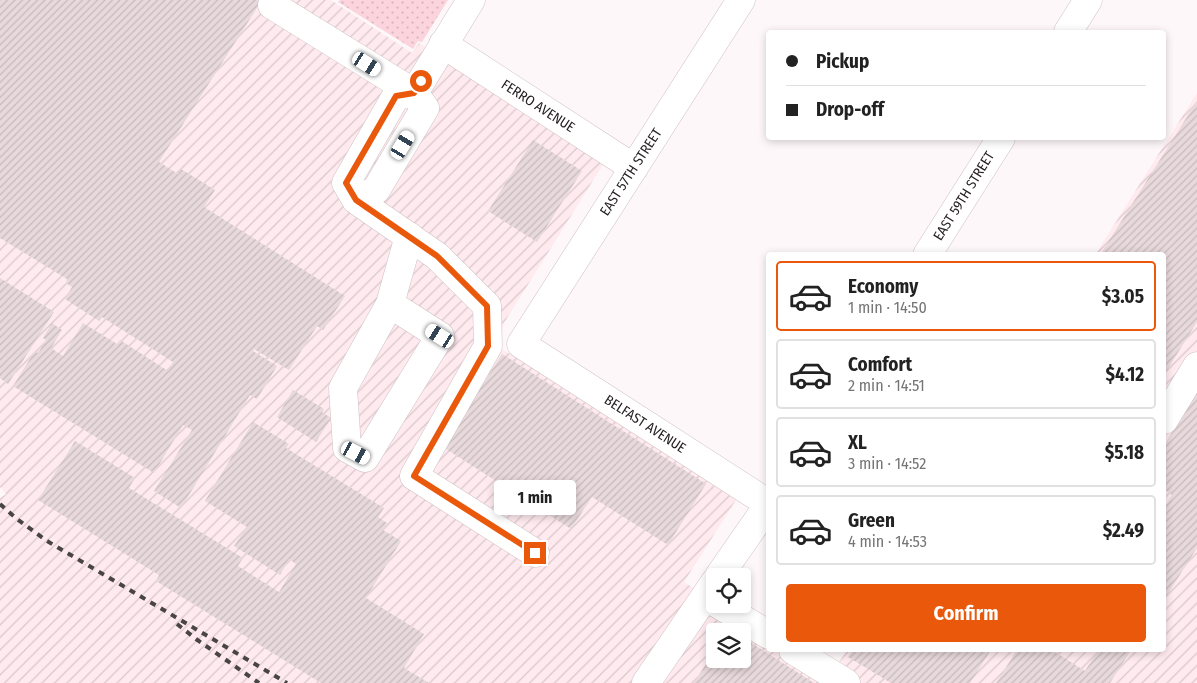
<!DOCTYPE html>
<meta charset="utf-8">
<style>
body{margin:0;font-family:"Fira Sans Condensed",sans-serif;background:#f6f6f6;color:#222;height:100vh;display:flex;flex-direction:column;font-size:19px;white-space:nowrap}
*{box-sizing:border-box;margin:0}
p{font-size:16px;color:#767676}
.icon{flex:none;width:28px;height:28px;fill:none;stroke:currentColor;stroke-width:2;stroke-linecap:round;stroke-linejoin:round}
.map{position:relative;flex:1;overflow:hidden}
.drawer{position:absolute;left:766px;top:252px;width:400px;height:400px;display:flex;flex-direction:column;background:#fff;border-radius:5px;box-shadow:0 2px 8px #0003}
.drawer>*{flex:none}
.top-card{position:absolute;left:766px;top:30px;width:400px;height:110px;border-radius:5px;box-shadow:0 2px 8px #0003;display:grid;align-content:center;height:110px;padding:0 20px;background:#fff}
.fabs{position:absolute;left:706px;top:568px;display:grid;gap:10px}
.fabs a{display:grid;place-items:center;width:45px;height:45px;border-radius:5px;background:#fff;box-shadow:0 2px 8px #0003;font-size:25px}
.end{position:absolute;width:22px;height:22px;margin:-11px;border:6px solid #ea580c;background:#fff;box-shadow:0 0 0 2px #fff}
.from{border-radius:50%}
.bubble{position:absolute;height:35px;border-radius:5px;background:#fff;box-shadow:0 2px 8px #0003;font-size:16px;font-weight:700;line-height:35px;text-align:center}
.car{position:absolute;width:15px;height:30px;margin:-15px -8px;border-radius:6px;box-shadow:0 0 4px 1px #0007;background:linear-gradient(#fff 24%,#345 0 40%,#fff 0 76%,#345 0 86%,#fff 0)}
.top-card b{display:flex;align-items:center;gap:18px;height:48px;font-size:19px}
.top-card b+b{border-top:1px solid #e0e0e0}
.top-card i{width:12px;height:12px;background:#222}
ul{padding:9px 0 0;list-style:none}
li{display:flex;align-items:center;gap:15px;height:70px;margin:0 10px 8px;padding:0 10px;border:2px solid #e0e0e0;border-radius:5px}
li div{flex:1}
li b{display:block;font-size:19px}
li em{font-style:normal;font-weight:700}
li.on{border-color:#ea580c}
li>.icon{width:45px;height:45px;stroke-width:1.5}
.primary-button{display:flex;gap:10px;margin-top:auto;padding:10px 20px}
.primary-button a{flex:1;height:58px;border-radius:5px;background:#ea580c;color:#fff;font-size:20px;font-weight:700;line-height:58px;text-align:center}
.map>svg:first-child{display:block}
</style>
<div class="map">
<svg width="1197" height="683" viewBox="0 0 1197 683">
<defs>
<pattern id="industrial-furrows" width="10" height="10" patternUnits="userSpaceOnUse" patternTransform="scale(1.25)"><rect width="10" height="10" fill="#feeaef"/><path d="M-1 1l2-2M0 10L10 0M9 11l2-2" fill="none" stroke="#dac8cd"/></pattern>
<pattern id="grass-dots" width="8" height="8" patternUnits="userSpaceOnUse" patternTransform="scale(1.25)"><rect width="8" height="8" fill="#fbd4dd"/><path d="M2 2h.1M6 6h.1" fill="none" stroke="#d7b6bd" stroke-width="1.8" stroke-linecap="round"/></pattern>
<pattern id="building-hatch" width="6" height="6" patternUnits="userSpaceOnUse" patternTransform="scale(1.25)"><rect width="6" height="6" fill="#e8d9dc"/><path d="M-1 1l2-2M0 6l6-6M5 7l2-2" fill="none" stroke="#c7babc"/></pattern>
</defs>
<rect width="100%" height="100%" fill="#fef7f9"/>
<path fill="url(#industrial-furrows)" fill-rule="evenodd" d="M 0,0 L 331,0 L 412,53 L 419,43 L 604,163 L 504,323 L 499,347 L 736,500 L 684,582 L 769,635 L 769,650 L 793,650 L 831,674 L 847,650 L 1164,650 L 1164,255 L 1095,255 L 1197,93 L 1197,683 L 0,683 L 0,498 L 6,494 L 0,487 ZM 715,631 L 742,631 L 742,659 L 715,659 Z"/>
<path fill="url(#grass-dots)" d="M 340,0 L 448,0 L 422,42 L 418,41 L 413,49 L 338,2 Z"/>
<path fill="url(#building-hatch)" d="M 0,0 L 262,0 L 159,162 L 178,174 L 181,169 L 215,190 L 204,207 L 345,296 L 323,330 L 317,326 L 289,370 L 254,349 L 253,351 L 277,366 L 257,399 L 250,395 L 181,508 L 154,491 L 192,430 L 183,425 L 154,473 L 13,386 L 35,351 L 38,353 L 46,340 L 43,338 L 52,323 L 62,330 L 51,348 L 63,356 L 83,323 L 117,344 L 120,340 L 168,371 L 173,362 L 102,317 L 99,321 L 65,299 L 72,287 L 66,283 L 67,279 L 0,238 Z
M 1197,101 L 1197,322 L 1164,375 L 1164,255 L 1100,255 Z
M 533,140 L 582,171 L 537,242 L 488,211 Z
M 0,278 L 54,312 L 8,384 L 0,378 Z
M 502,354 L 706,484 L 668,545 L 592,497 L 571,529 L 443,447 Z
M 293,390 L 324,409 L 322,412 L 331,418 L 316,442 L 277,417 Z
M 1197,393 L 1197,548 L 1164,600 L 1164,508 L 1172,495 L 1164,489 L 1164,445 Z
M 253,422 L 289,444 L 286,448 L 384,508 L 378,517 L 387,523 L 383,530 L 401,541 L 366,598 L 424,634 L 404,668 L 429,683 L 321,683 L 156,581 L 159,575 L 38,500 L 75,441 L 135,478 L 129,488 L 243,558 L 238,566 L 279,592 L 296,564 L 289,559 L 280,575 L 234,546 L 247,527 L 205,501 Z
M 742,637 L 814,683 L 694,683 L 715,649 L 715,659 L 742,659 Z
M 852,650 L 991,650 L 970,683 L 891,683 L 848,657 Z
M 1017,650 L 1052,650 L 1085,671 L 1098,650 L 1131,650 L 1110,683 L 996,683 Z"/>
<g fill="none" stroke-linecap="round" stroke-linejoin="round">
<defs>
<path id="minor" d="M 275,0 L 272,5 L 414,93 L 425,108 L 376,190 L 356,200 L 346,183 L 396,96 L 414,93 L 471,0
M 741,0 L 521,344 L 769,504
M 1068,32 L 1088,0
M 443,44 L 634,168
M 356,200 L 437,256 L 487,306 L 488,346 L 414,476 L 535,553
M 927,255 L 1001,138
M 390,304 L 440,336 L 365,458 L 347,448 L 343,388 L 390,304 L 409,236
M 1164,420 L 1197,366
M 719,576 L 769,504
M 718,604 L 769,635
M 793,650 L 846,683
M 646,683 L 715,582"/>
</defs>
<use href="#minor" stroke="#cfc0c3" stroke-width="29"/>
<use href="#minor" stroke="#fff" stroke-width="28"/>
<path stroke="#494445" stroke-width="4" stroke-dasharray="6 6" stroke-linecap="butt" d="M 0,504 L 17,519 L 47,541 L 287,683
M 177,624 L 196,639 L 259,683"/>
</g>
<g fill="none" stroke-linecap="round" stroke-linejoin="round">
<path stroke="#ea580c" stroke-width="6" d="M 421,81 L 414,93 L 396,96 L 346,183 L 356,200 L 437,256 L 487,306 L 488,346 L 414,476 L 535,553"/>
</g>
<g text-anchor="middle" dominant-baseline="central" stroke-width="4" stroke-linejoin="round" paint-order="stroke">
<g font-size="14" fill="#262122" stroke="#fff">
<text transform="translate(538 106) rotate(33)">FERRO AVENUE</text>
<text transform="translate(631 172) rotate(-57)">EAST 57TH STREET</text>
<text transform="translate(964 196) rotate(-58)">EAST 59TH STREET</text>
<text transform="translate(645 424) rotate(33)">BELFAST AVENUE</text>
</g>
</g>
</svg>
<div class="fabs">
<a><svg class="icon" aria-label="locate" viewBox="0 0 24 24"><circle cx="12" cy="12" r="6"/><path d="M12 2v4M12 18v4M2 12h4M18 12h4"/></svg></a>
<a><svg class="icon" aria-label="layers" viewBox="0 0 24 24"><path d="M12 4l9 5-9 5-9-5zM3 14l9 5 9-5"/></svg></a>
</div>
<i class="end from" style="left:421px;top:81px"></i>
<i class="end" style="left:535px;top:553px"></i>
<div class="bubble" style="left:494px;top:480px;width:82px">1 min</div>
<i class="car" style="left:367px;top:64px;rotate:122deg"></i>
<i class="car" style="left:403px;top:145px;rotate:31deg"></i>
<i class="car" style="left:440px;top:336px;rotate:302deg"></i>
<i class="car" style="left:356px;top:453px;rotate:118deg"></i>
<div class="top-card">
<b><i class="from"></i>Pickup</b>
<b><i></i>Drop-off</b>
</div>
<section class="drawer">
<ul>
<li class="on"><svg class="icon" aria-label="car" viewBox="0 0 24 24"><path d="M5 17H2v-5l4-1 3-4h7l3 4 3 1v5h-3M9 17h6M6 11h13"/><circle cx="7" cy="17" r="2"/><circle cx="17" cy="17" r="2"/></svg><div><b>Economy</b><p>1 min · 14:50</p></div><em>$3.05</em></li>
<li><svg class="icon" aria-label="car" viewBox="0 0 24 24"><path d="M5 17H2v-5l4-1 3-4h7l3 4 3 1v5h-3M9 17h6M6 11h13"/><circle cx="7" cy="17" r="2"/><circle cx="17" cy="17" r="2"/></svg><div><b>Comfort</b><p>2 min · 14:51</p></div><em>$4.12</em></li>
<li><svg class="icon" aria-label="car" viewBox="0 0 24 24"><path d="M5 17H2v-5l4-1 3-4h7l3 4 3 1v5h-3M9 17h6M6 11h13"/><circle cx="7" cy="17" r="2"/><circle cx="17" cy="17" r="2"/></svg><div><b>XL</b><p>3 min · 14:52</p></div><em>$5.18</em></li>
<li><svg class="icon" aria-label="car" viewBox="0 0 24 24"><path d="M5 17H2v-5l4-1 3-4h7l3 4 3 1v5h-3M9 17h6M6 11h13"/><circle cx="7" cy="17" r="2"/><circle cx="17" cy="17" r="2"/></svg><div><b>Green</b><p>4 min · 14:53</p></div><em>$2.49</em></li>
</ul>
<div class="primary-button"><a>Confirm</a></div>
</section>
</div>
